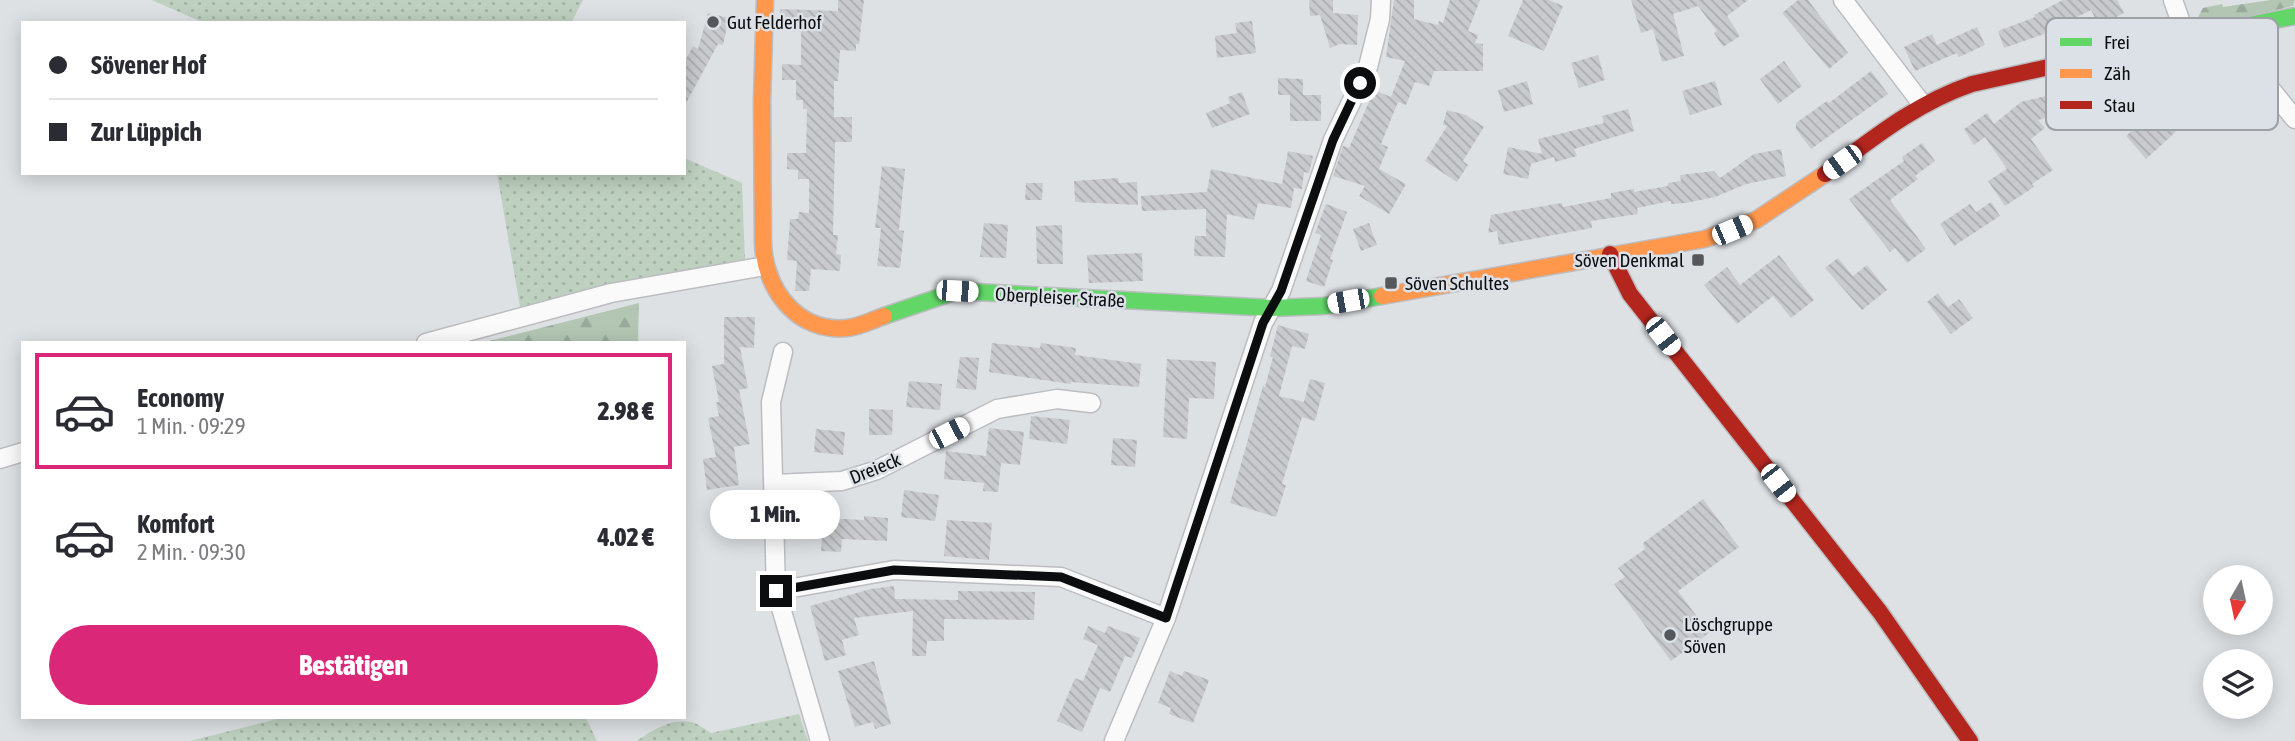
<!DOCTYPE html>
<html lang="de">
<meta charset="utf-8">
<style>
body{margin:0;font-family:"Asap Condensed",sans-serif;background:#f2f2f3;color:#2b2b33;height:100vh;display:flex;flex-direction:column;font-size:26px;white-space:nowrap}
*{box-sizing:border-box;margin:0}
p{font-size:23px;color:#7c7c81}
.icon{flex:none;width:38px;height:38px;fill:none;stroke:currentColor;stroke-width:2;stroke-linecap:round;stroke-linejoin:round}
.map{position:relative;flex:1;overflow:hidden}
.sheet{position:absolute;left:21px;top:341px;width:665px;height:378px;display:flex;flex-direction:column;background:#fff;border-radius:0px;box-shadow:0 4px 18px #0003}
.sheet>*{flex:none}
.banner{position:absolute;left:21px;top:21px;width:665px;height:154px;border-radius:0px;box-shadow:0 4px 18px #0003;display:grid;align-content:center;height:154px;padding:0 28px;background:#fff}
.needle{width:46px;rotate:189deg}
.buttons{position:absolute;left:2203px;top:565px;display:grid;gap:14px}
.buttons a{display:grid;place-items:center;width:70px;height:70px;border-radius:50%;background:#fff;box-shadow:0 4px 18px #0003;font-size:35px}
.end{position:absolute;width:32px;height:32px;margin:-16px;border:9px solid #0b0d0f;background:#fff;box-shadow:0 0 0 4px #fff}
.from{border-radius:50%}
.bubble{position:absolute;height:49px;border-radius:24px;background:#fff;box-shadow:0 4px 18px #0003;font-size:23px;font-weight:800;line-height:49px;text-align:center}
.car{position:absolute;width:21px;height:42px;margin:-21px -10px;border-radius:9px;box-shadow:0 0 5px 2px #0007;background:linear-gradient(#fff 24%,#345 0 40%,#fff 0 76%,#345 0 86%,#fff 0)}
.banner b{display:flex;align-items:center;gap:24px;height:66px;font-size:26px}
.banner b+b{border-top:2px solid #e1e1e2}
.banner i{width:18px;height:18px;background:#2b2b33}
ul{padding:12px 0 0;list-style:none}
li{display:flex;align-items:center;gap:21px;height:116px;margin:0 14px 10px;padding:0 14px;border:4px solid transparent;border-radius:0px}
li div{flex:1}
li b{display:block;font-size:26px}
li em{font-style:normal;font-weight:800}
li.selected{border-color:#db2777}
li>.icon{width:63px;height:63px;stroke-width:1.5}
.action{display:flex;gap:14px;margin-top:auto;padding:14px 28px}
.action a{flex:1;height:80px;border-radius:42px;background:#db2777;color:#fff;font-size:28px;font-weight:800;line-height:80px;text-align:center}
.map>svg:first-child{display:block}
</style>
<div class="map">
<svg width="2295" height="741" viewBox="0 0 2295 741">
<defs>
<pattern id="grass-dots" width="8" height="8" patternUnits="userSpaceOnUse" patternTransform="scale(1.75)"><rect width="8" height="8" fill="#bed0bf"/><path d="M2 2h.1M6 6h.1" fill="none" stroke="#a2b1a3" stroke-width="1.8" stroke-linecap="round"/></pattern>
<pattern id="forest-firs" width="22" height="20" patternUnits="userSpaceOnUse" patternTransform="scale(1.75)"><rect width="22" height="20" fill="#b3c6b4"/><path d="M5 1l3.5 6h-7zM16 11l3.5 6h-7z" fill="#99a99a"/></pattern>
<pattern id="building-back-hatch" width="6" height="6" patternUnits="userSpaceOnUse" patternTransform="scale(1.75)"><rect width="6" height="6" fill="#c8cacd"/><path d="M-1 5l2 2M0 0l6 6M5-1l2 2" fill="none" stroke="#aaacaf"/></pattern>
</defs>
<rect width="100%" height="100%" fill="#dee1e4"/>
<path fill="url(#grass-dots)" d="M 152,0 L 583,0 L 571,23 L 204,23 Z
M 684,158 L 742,183 L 745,261 L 520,307 L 497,173 L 684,173 Z
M 799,714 L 808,741 L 637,741 C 650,731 673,718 691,722 C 697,723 705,729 711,733 Z
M 281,718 L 586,718 L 597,741 L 190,741 Z"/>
<path fill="url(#forest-firs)" d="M 2271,0 L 2295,0 L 2293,6 L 2201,27 L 2198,17 L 2203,8 L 2222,4 L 2223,7 Z
M 639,303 L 638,343 L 481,343 Z"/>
<path fill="url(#building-back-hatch)" d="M 838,0 L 864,0 L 859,44 L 856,44 L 856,51 L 840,50 L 838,81 L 834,81 L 834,117 L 852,117 L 852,142 L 835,142 L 833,235 L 838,235 L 836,254 L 841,255 L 840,271 L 811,269 L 809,291 L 795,291 L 797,261 L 787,260 L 790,219 L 798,219 L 799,212 L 809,213 L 809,179 L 798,179 L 798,170 L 787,169 L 787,153 L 806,153 L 807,109 L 803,109 L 803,100 L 796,100 L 796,80 L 782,80 L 782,64 L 801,65 L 801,33 L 800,30 L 779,29 L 780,9 L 838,11 Z
M 1309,0 L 1333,0 L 1333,13 L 1358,15 L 1357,45 L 1340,44 L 1330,48 L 1320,15 L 1310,16 Z
M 1394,0 L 1414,0 L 1414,19 L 1438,25 L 1439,21 L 1443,23 L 1450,0 L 1480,0 L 1468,31 L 1478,35 L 1475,43 L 1483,44 L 1483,71 L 1434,71 L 1429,86 L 1415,82 L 1406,105 L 1398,102 L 1381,144 L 1388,147 L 1379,169 L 1406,184 L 1389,214 L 1359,196 L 1365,186 L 1333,176 L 1343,146 L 1349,148 L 1374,90 L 1391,97 L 1405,61 L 1386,57 Z
M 1523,0 L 1549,0 L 1563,6 L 1544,51 L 1508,36 Z
M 1631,0 L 1748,0 L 1727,16 L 1740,36 L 1723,47 L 1714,33 L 1717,31 L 1698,6 L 1673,14 L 1684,56 L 1662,62 L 1653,29 L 1641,33 Z
M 1798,0 L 1808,0 L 1848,53 L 1829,69 L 1782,13 Z
M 2063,0 L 2117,0 L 2124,13 L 2099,26 L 2091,10 L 2044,34 L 2004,48 L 1998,31 L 2035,17 L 2034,15 Z
M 708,13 L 729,18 L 723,45 L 718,44 L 684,107 L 684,63 L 693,46 L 698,49 Z
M 1252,21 L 1256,53 L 1217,58 L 1215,36 L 1237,33 L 1235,23 Z
M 1977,27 L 1985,45 L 1959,57 L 1957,53 L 1915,71 L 1904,47 L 1932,34 L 1937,45 Z
M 1598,55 L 1605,80 L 1579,88 L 1571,63 Z
M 1784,61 L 1802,86 L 1778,104 L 1760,79 Z
M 2213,64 L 2225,77 L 2212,88 L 2210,85 L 2172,119 L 2180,128 L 2146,159 L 2126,136 L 2139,124 L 2130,113 L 2186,65 L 2197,78 Z
M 1871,71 L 1888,94 L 1811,149 L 1796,129 L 1796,123 L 1827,101 L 1829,103 Z
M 2092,77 L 2098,81 L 2109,78 L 2114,99 L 2038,120 L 2045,128 L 2031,139 L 2053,170 L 2032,184 L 2034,187 L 2005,206 L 1988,181 L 2007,169 L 1985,137 L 1974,145 L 1964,129 L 1987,113 L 1994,124 L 2021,102 L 2054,94 L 2052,89 L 2066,86 L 2067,90 L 2088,84 Z
M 1278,78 L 1303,79 L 1303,95 L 1278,95 Z
M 1527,81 L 1533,104 L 1504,112 L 1498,90 Z
M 1715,81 L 1722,105 L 1690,115 L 1682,91 Z
M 1242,92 L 1250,114 L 1212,128 L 1206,113 L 1230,103 L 1228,97 Z
M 1290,95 L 1321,95 L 1321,121 L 1290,121 Z
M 1628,109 L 1634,131 L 1574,149 L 1577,156 L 1555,162 L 1554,157 L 1531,164 L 1528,179 L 1503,174 L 1508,147 L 1542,154 L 1538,139 L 1604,123 L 1602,116 Z
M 1447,110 L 1466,115 L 1484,127 L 1463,161 L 1468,165 L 1457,182 L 1425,161 L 1447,126 L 1443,124 Z
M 1922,143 L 1935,161 L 1915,176 L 1918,179 L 1890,200 L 1926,249 L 1907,263 L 1895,248 L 1890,252 L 1849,199 L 1904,161 L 1902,157 Z
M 1781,149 L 1786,176 L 1746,184 L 1715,197 L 1686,203 L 1671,204 L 1671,201 L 1637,208 L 1638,214 L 1591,221 L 1592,228 L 1499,245 L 1497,231 L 1488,233 L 1491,215 L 1562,203 L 1563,207 L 1611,198 L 1611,193 L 1634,189 L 1634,192 L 1668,186 L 1668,183 L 1681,181 L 1680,175 L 1714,171 L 1720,178 L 1754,154 Z
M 1288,151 L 1313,156 L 1309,173 L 1304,172 L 1302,189 L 1294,188 L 1291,208 L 1258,203 L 1254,220 L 1227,214 L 1225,257 L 1194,256 L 1195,236 L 1206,236 L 1206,209 L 1142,211 L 1141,196 L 1207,192 L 1211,169 L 1282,184 Z
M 882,166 L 905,169 L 899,230 L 904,231 L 900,268 L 877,266 L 881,228 L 875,228 Z
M 1118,178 L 1119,183 L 1137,182 L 1138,205 L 1075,202 L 1074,181 Z
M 1026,183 L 1043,183 L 1042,200 L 1025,200 Z
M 1991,202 L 2000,216 L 1954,246 L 1940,224 L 1970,204 L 1976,212 Z
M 1326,204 L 1347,212 L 1330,259 L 1333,260 L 1324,287 L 1306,281 L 1321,235 L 1315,233 Z
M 984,223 L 1008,225 L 1006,258 L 980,257 Z
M 1369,223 L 1377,245 L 1361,251 L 1353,229 Z
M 1062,225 L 1063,264 L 1037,264 L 1036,226 Z
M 1142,253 L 1143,281 L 1089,283 L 1087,255 Z
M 1779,255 L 1814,300 L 1791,318 L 1773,296 L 1737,324 L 1704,285 L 1727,267 L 1740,285 Z
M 1838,258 L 1853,276 L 1867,265 L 1887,290 L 1862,310 L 1825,268 Z
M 1938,293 L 1948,307 L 1959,299 L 1973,318 L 1951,334 L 1927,302 Z
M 724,317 L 755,317 L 754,348 L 740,347 L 748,388 L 739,390 L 750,444 L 734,447 L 739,485 L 707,490 L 703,459 L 716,457 L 708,418 L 719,416 L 716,402 L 719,402 L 712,366 L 724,364 Z
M 1278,325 L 1309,334 L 1305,349 L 1292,346 L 1279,396 L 1304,402 L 1310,379 L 1325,383 L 1315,421 L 1302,417 L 1282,484 L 1286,485 L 1276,517 L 1230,503 L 1263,386 L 1265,387 L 1273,357 L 1270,356 Z
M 992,343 L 1040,348 L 1041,343 L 1076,348 L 1075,355 L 1141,364 L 1139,387 L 1071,382 L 1071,384 L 989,372 Z
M 960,357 L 979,358 L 976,390 L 956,388 Z
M 1167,359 L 1216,362 L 1214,399 L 1189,398 L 1187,439 L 1163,437 Z
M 909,381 L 942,384 L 940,410 L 906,407 Z
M 869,409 L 893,410 L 892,435 L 869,435 Z
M 1031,416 L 1070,420 L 1067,444 L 1029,439 Z
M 989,428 L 1024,432 L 1020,465 L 1001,463 L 998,492 L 983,491 L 984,483 L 944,479 L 946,451 L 986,456 Z
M 816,429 L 845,432 L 843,455 L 814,452 Z
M 1113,438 L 1137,440 L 1135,467 L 1111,465 Z
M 904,490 L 939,495 L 935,521 L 901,517 Z
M 1703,499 L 1739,547 L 1678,591 L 1709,633 L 1671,661 L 1614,584 L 1625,577 L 1618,568 L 1645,549 L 1643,543 Z
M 864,516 L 888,518 L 887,541 L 842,539 L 841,552 L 821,551 L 823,518 L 864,520 Z
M 947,520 L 992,523 L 989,560 L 944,556 Z
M 894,586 L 895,599 L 958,600 L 958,591 L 1035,592 L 1034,620 L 944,619 L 944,641 L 927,641 L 926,656 L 912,656 L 913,611 L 854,618 L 859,635 L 842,640 L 846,655 L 825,661 L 810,606 L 871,589 Z
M 1088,626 L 1105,633 L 1108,626 L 1140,638 L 1132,658 L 1125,656 L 1110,692 L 1100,688 L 1082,732 L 1057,721 L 1075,678 L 1083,681 L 1098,645 L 1083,639 Z
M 874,661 L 891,724 L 875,729 L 873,722 L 855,727 L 838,671 Z
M 1170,671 L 1182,676 L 1184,671 L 1209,680 L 1193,723 L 1169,714 L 1171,708 L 1158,703 Z"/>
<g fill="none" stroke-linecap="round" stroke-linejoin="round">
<defs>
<path id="street" d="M 1843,0 L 1922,104
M 2173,0 L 2186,37
M 2218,33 L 2225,50 L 2273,92 L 2295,119
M 426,343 L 611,293 L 765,266
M 783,352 L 771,402 L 776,591 L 820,741
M 0,459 L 23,452
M 774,484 L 842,481 L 877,470 L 997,409 L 1057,399 L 1091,403
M 776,591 L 894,570 L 1061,577 L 1166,618
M 1114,741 L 1166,618 L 1263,323 L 1281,291 L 1333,140 L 1368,67 L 1380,19 L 1381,0"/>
<path id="fast" d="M 2130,49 L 2295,16
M 884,316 L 957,291 L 1272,308 L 1324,306 L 1382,296"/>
<path id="slow" d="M 765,0 L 762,101 L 763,244 C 765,289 797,333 847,328 C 859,327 873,320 884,316
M 1382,296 L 1705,239 L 1756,220 L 1825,174"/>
<path id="jam" d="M 1825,174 C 1872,139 1916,103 1972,84 L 2130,49
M 1610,254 L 1630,294 L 1880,612 L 1970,741"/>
</defs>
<use href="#street" stroke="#bbbdc0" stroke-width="21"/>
<use href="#fast" stroke="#bbbdc0" stroke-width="19"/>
<use href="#slow" stroke="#bbbdc0" stroke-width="19"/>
<use href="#jam" stroke="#bbbdc0" stroke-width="19"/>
<use href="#street" stroke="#fafafb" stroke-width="18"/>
<use href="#fast" stroke="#63d668" stroke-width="16"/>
<use href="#slow" stroke="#ff974d" stroke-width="16"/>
<use href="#jam" stroke="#b3261e" stroke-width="16"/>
</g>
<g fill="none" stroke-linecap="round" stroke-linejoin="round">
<path stroke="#0b0d0f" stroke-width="9" d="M 776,591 L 894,570 L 1061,577 L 1166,618 L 1263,323 L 1281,291 L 1333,140 L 1360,83"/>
</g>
<g fill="#55575a" stroke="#dbe1e7" stroke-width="2.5">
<circle cx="713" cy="22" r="7"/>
<rect x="1691" y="253" width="14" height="14" rx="3.5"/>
<rect x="1384" y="276" width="14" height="14" rx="3.5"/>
<circle cx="1670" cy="635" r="7"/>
</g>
<g text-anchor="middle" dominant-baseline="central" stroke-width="5" stroke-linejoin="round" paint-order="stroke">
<g font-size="19" fill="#0b0d0f" stroke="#dbe1e7" text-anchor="start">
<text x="727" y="22">Gut Felderhof</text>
<text x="1684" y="260" text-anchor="end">Söven Denkmal</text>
<text x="1405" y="283">Söven Schultes</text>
<text x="1684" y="624">Löschgruppe<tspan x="1684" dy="22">Söven</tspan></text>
</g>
<g font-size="19" fill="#0b0d0f" stroke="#dbe1e7">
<text transform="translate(1060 297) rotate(3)">Oberpleiser Straße</text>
<text transform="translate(875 468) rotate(-22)">Dreieck</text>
</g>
</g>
<rect x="2046" y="18" width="232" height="112" rx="10" fill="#dbe1e7" stroke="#9da1a6" stroke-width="2"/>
<rect x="2060" y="38" width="32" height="8" fill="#63d668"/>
<rect x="2060" y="69" width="32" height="9" fill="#ff974d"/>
<rect x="2060" y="101" width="32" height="8" fill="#b3261e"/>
<g font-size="19" fill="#0b0d0f">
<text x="2104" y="49">Frei</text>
<text x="2104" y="80">Zäh</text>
<text x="2104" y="112">Stau</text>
</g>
</svg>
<div class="buttons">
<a><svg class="needle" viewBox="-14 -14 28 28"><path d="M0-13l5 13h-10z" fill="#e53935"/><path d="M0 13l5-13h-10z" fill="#7c7c81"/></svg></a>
<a><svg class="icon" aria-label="layers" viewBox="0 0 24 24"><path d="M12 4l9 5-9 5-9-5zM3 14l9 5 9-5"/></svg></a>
</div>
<i class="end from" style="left:1360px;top:83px"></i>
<i class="end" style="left:776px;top:591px"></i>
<div class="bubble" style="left:710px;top:490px;width:130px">1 Min.</div>
<i class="car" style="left:1842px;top:162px;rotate:234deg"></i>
<i class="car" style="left:1732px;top:230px;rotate:67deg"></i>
<i class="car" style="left:957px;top:291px;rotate:93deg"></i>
<i class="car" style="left:1348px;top:301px;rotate:260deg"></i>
<i class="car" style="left:1663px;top:336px;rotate:142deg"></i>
<i class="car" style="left:949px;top:433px;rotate:63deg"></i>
<i class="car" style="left:1778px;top:483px;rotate:142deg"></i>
<div class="banner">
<b><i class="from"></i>Sövener Hof</b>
<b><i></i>Zur Lüppich</b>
</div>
<section class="sheet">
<ul>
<li class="selected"><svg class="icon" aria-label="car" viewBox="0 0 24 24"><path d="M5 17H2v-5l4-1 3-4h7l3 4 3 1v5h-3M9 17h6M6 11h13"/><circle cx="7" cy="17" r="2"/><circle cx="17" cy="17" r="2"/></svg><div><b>Economy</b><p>1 Min. · 09:29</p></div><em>2.98 €</em></li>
<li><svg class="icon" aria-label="car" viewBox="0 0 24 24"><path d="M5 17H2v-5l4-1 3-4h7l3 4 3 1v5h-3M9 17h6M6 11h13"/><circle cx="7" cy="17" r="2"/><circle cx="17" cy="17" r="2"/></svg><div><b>Komfort</b><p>2 Min. · 09:30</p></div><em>4.02 €</em></li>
</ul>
<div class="action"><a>Bestätigen</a></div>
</section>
</div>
